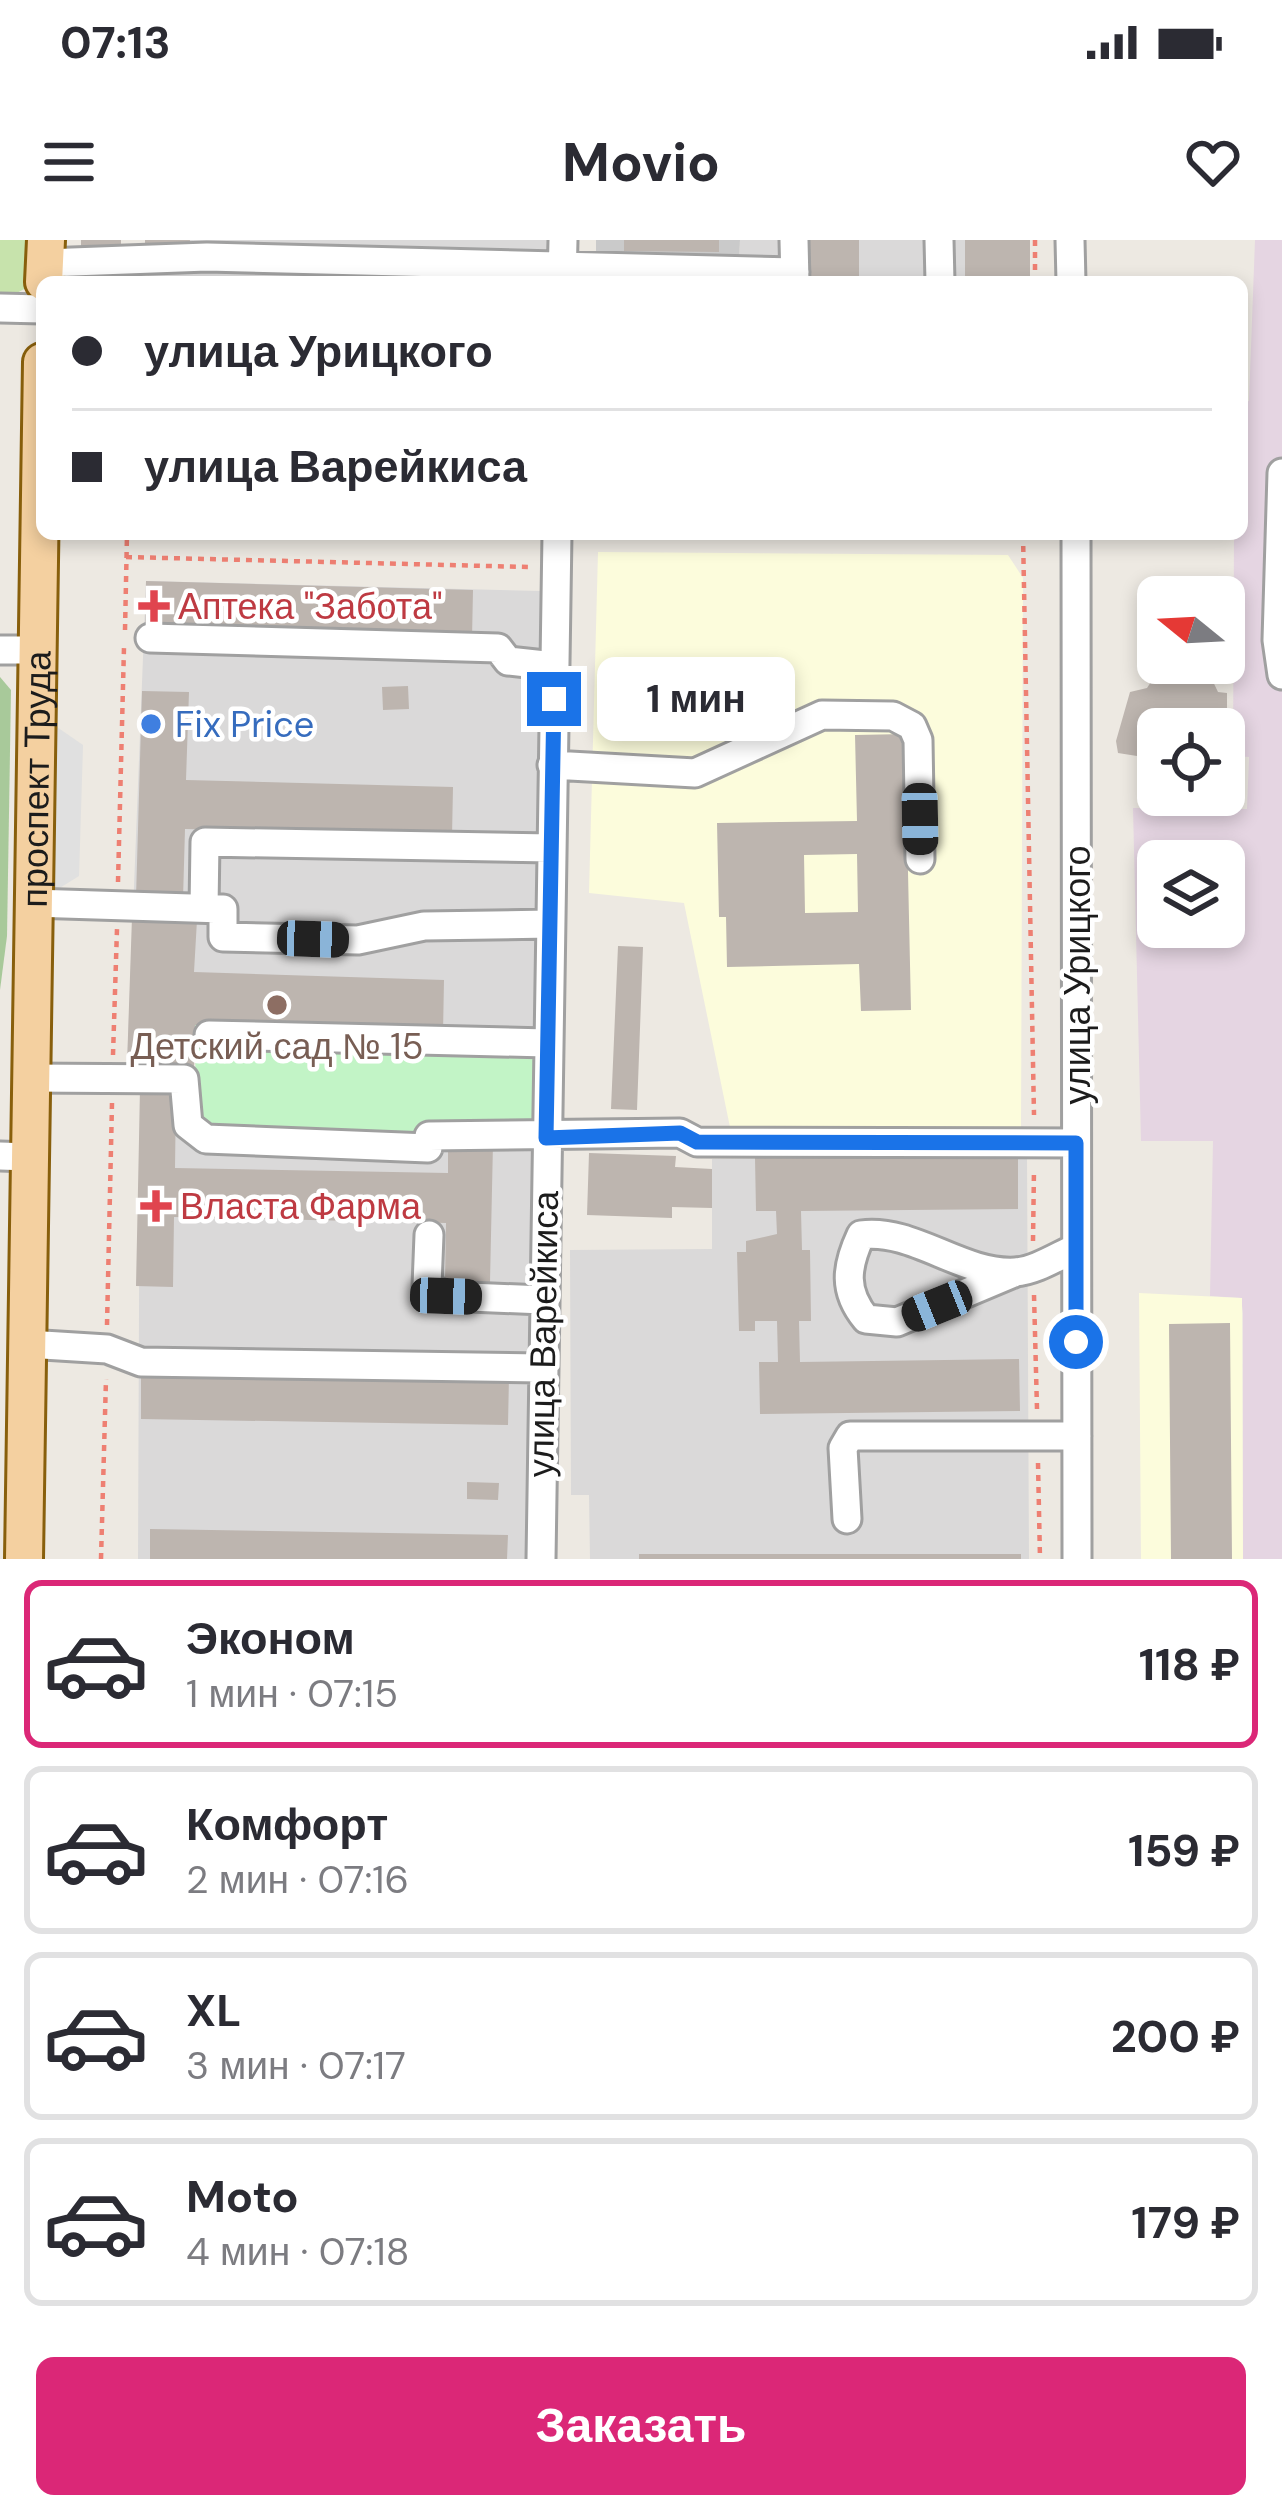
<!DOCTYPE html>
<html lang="ru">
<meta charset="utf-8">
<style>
body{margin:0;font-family:"DM Sans",sans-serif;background:#f7f7f7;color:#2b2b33;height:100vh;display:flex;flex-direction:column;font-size:45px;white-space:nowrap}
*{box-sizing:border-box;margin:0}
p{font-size:39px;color:#7c7c81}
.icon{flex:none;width:66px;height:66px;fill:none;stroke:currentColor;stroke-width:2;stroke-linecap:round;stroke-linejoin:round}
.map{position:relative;height:1319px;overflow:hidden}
.details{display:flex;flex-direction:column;background:#fff;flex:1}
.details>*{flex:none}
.top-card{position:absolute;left:36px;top:36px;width:1212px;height:264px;border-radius:18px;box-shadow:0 6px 18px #0003;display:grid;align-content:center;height:264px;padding:0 36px;background:#fff}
.needle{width:78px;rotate:288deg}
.buttons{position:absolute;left:1137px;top:336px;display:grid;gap:24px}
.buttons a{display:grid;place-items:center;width:108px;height:108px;border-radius:18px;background:#fff;box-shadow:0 6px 18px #0003;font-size:60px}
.end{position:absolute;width:54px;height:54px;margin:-27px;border:15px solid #1a73e8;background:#fff;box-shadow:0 0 0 6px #fff}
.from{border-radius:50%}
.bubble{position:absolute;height:84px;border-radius:18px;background:#fff;box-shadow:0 6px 18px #0003;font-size:39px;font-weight:700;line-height:84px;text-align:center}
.car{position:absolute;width:36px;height:72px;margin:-36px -18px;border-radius:15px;box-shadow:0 0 9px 3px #0007;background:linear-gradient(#222 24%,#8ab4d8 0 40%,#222 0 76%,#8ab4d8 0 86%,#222 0)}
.top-card b{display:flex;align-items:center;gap:42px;height:114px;font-size:45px}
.top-card b+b{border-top:3px solid #e1e1e2}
.top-card i{width:30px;height:30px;background:#2b2b33}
ul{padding:21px 0 0;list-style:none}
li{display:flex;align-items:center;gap:36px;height:168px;margin:0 24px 18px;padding:0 12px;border:6px solid #e1e1e2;border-radius:18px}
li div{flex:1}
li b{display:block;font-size:45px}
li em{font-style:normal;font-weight:700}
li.on{border-color:#db2777}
li>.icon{width:108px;height:108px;stroke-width:1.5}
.primary-button{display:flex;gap:24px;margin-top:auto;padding:24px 36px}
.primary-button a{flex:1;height:138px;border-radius:18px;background:#db2777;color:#fff;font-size:48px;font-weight:700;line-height:138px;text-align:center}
.status{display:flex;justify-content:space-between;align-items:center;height:84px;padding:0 60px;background:#fff;direction:ltr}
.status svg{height:33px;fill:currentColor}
header{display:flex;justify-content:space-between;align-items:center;height:156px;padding:0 36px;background:#fff;font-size:54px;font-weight:700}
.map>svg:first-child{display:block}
</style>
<div class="status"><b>07:13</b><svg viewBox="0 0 49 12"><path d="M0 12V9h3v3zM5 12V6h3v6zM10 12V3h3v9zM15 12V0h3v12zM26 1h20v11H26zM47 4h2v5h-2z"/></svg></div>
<header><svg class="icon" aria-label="menu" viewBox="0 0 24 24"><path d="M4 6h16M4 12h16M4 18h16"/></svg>Movio<svg class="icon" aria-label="heart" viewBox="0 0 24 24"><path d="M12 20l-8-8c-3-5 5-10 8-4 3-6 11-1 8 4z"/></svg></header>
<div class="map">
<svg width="1282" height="1319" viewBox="0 0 1282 1319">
<rect width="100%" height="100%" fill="#ede9e2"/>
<path fill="#dad9d9" d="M 145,0 L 549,0 L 549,42 L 148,42 Z
M 740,0 L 1030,0 L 1030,42 L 718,42 L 739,18 Z
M 146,341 L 541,351 L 536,825 L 196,785 L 194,827 L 196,874 L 415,896 L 415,888 L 535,885 L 535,1319 L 138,1319 L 140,826 L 127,825 Z
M 1027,917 L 1029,1319 L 590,1319 L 589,1255 L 571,1255 L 570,1010 L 712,1009 L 712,919 Z"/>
<path fill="#e5d5e2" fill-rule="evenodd" d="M 1255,0 L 1282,0 L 1282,1319 L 1243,1319 L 1243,1073 L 1241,1058 L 1210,1056 L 1213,901 L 1141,901 L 1133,568 L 1247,569 L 1249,517 L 1233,516 L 1234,294 L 1242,294 L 1242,163 L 1249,161 ZM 1158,621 L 1224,621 L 1224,687 L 1158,687 Z"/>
<path fill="#fcfcdc" d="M 598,312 L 1008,315 L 1023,338 L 1021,887 L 1000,897 L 731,892 L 684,663 L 589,653 Z
M 1139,1053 L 1242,1058 L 1243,1319 L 1141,1319 Z"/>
<path fill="#cacaca" d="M 596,0 L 740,0 L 739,19 L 596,17 Z"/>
<path fill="#c7e3ac" d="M 0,0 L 28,0 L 26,48 L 0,62 Z"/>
<path fill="#a8c99a" d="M 0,437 L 11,450 L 7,696 L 0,750 Z"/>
<path fill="#c2f4c6" d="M 195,785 L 529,811 L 536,825 L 535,885 L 416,888 L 415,896 L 214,887 L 196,875 Z"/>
<path fill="#e0e0e0" d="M 54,485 L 83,505 L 79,636 L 50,654 Z"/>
<path fill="#bdb5af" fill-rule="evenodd" d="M 81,0 L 121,0 L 121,9 L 81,8 Z
M 145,0 L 190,0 L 189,10 L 145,10 Z
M 624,0 L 719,0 L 719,12 L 624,11 Z
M 807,0 L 859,0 L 859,42 L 807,42 Z
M 965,0 L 1030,0 L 1030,42 L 965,42 Z
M 148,37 L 195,37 L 195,42 L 148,42 Z
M 146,341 L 473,350 L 472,398 L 145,388 Z
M 1170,423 L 1207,429 L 1218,452 L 1227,453 L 1227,489 L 1158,489 L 1158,555 L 1224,555 L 1224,523 L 1240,522 L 1242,565 L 1149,566 L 1138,552 L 1137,516 L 1118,513 L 1116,501 L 1130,452 L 1147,448 L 1160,428 Z
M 408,446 L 409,469 L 383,470 L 382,447 Z
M 142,451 L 189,452 L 186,540 L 453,547 L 452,596 L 185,589 L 183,659 L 136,658 Z
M 905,494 L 911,770 L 861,771 L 859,724 L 727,727 L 726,677 L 719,677 L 717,583 L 857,581 L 855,495 ZM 857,614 L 858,672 L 805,673 L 804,615 Z
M 132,677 L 197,680 L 194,732 L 444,740 L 443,793 L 195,785 L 194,827 L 127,825 Z
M 618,706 L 643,707 L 637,870 L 611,869 Z
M 140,850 L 176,851 L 175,928 L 448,933 L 448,902 L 493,903 L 490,1042 L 445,1041 L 446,983 L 174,977 L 173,1047 L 136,1046 Z
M 589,913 L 676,916 L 675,927 L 712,929 L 712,968 L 672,967 L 672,978 L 587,975 Z
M 1018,917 L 1018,969 L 801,971 L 802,1010 L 810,1010 L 811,1081 L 799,1081 L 800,1122 L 1019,1119 L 1020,1171 L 760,1174 L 759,1122 L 778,1122 L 777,1081 L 755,1081 L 755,1091 L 739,1091 L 737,1012 L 746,1012 L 746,1001 L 777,994 L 776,971 L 756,971 L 755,918 Z
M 1230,1083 L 1232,1319 L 1171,1319 L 1169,1084 Z
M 141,1130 L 509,1136 L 508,1185 L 141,1179 Z
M 467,1242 L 499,1243 L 498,1260 L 467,1259 Z
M 150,1289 L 508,1295 L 507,1319 L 150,1319 Z
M 639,1314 L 1021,1314 L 1021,1319 L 639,1319 Z"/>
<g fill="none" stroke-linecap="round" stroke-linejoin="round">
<defs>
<path id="minor" d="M 794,0 L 795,42
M 939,0 L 940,42
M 1070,0 L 1071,42
M 45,23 L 207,17 L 795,32
M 562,42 L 563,0
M 0,68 L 42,69
M 1282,233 L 1277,400 L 1282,435
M 1076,294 L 1077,1319
M 150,398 L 498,408 L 508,421 L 554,426
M 0,410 L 38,410
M 552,525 L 695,533 L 822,475 L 893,476 L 912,486 L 918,500 L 920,619
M 32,663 L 223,669 L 223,697 L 358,700 L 424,686 L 550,684
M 204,668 L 205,602 L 551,608
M 209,795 L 547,803
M 28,838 L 184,839 L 188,885 L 206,899 L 428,908 L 429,896 L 680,893 L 697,902 L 1076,903
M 0,916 L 28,917
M 429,995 L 427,1046 L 446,1056 L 543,1060
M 1016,1032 L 897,1082 L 866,1079 C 843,1051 846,1027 861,995 C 914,988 961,1035 1015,1032 C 1035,1031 1058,1016 1076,1008
M 27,1104 L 107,1109 L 141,1122 L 541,1128
M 847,1279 L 843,1208 L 850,1196 L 1077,1196
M 541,1319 L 557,294"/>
<g id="major">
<path d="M 44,42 L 46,0"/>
<path id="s1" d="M 24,1319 L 42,122"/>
</g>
</defs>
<use href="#minor" stroke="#a0a0a0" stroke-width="33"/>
<use href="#major" stroke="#885f0c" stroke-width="42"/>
<path stroke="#ee7f72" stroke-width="4.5" stroke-dasharray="6 6" stroke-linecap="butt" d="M 1035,42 L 1035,0
M 1023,294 L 1034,875
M 126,317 L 529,327
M 125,390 L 127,294
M 118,642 L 124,407
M 113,815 L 117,689
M 1033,1001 L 1034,929
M 1034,1055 L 1037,1169
M 107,1085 L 112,863
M 1038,1223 L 1040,1319
M 101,1319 L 106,1139"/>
<use href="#minor" stroke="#fff" stroke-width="27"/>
<use href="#major" stroke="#f4d0a0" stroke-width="36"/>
</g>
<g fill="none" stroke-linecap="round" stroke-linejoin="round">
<path stroke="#1a73e8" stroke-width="15" d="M 554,459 L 546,898 L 680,893 L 697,902 L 1076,903 L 1076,1102"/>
</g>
<g fill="#e0444e" stroke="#fff" stroke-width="4.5">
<path d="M148 348h12v12h12v12h-12v12h-12v-12h-12v-12h12z"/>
<path d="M150 948h12v12h12v12h-12v12h-12v-12h-12v-12h12z"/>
</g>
<circle fill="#3f7fe0" stroke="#fff" stroke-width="4.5" cx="151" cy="484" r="12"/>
<circle fill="#8d6e63" stroke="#fff" stroke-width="4.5" cx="277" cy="765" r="12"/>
<g text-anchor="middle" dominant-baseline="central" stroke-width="9" stroke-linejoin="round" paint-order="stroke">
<g font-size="36" fill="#be3a42" stroke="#fff" text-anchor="start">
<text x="178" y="366">Аптека "Забота"</text>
<text x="180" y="966">Власта Фарма</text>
</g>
<g font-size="36" fill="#366cbe" stroke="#fff" text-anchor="start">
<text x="175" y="484">Fix Price</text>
</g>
<g font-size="36" fill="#1c1c1c" stroke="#fff">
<text stroke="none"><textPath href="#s1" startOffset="780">проспект Труда</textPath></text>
<text transform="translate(1077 735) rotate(-90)">улица Урицкого</text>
<text transform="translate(543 1094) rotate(-89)">улица Варейкиса</text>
</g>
<g font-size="36" fill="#785e54" stroke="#fff">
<text x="277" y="806">Детский сад № 15</text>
</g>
</g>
</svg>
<div class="buttons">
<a><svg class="needle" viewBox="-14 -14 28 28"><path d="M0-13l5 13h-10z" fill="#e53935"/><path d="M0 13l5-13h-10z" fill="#7c7c81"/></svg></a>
<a><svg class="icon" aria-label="locate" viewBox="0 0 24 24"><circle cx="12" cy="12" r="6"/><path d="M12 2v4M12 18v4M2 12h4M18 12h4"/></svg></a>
<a><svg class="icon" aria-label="layers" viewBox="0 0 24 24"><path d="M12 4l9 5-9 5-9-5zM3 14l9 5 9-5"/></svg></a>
</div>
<i class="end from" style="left:1076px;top:1102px"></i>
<i class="end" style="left:554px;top:459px"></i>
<div class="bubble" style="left:597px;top:417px;width:198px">1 мин</div>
<i class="car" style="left:920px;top:579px;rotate:179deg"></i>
<i class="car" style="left:313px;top:699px;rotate:92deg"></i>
<i class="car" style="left:446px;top:1056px;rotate:92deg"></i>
<i class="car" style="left:937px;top:1066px;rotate:248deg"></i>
<div class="top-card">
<b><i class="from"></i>улица Урицкого</b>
<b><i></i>улица Варейкиса</b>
</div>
</div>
<section class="details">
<ul>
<li class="on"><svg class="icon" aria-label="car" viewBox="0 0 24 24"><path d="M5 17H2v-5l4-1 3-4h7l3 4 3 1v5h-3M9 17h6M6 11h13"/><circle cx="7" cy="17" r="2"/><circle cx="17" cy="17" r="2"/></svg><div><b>Эконом</b><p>1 мин · 07:15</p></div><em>118 ₽</em></li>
<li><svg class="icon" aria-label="car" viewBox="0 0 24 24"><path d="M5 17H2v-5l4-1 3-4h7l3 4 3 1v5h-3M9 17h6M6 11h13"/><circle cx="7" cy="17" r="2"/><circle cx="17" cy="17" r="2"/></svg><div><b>Комфорт</b><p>2 мин · 07:16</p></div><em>159 ₽</em></li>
<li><svg class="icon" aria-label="car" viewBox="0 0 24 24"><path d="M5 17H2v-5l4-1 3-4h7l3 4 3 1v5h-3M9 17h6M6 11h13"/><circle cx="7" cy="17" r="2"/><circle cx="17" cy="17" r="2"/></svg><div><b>XL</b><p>3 мин · 07:17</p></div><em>200 ₽</em></li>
<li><svg class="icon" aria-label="car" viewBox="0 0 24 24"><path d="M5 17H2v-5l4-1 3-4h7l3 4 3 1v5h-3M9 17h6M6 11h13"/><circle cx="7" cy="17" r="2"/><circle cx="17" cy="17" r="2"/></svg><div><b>Moto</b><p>4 мин · 07:18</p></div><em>179 ₽</em></li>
</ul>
<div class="primary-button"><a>Заказать</a></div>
</section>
